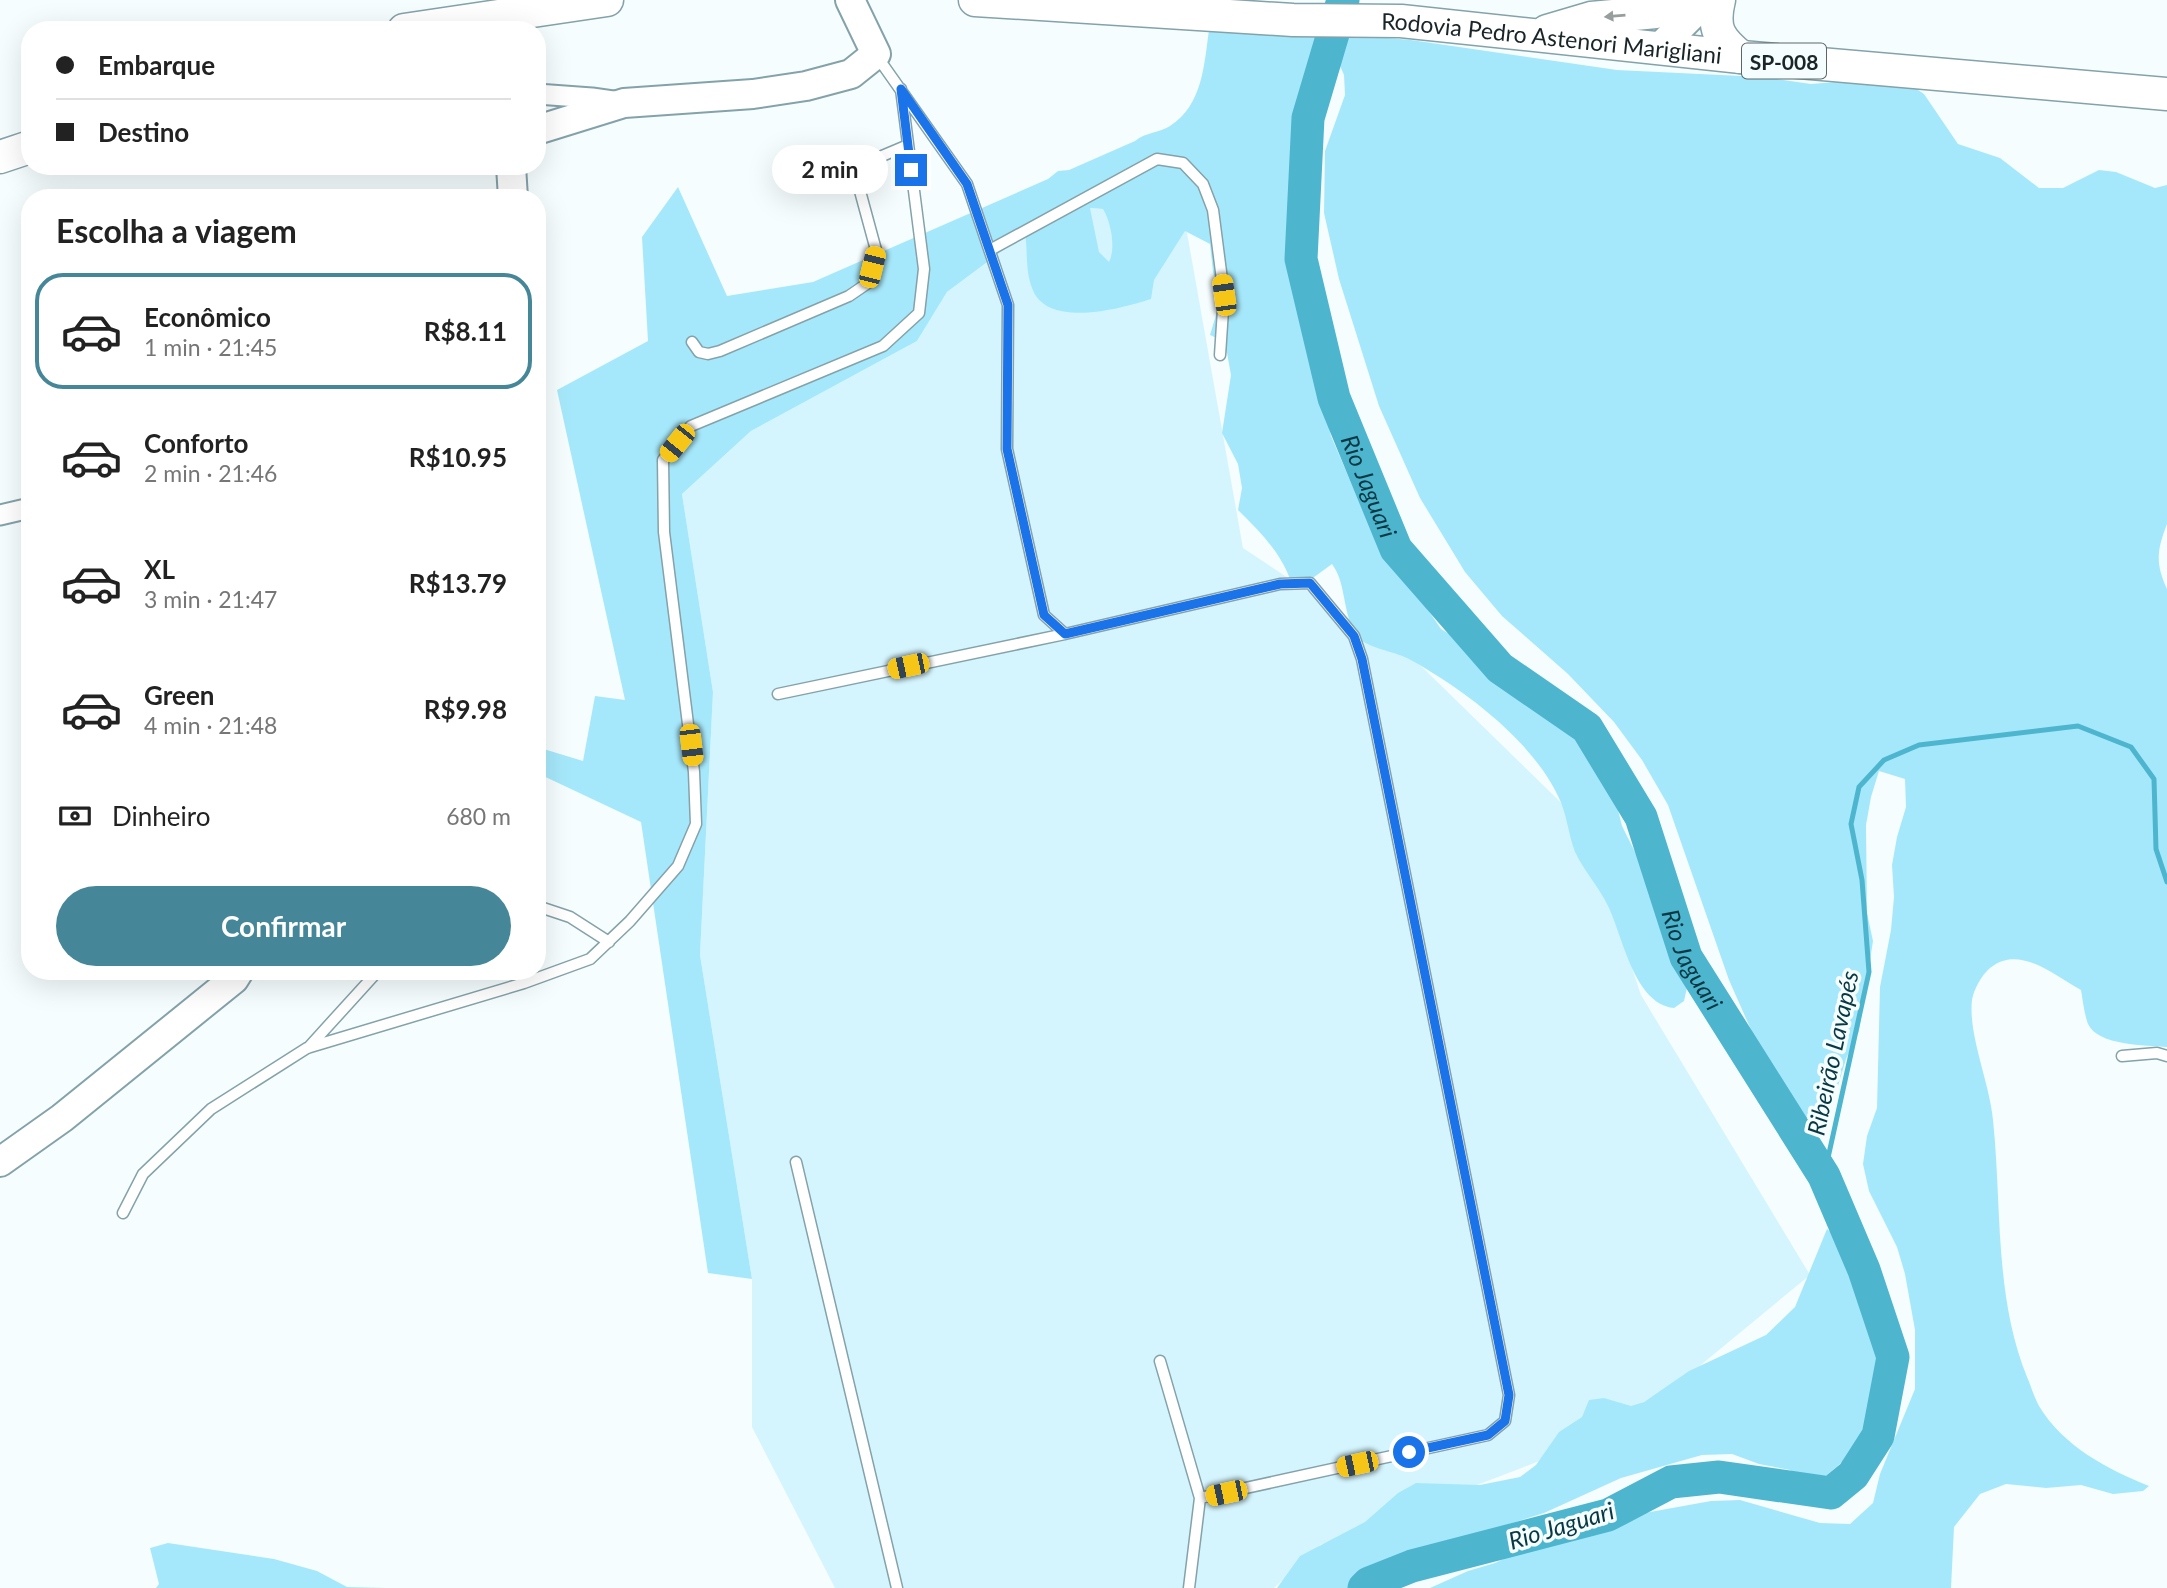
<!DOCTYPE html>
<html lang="pt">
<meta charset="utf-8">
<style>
body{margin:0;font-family:Lato,sans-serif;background:#f2f2f2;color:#222;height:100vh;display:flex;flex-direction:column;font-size:26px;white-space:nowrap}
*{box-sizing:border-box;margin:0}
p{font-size:23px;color:#767676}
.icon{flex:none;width:38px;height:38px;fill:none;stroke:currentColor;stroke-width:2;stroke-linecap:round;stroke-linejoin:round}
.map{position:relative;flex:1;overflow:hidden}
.details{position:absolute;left:21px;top:189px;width:525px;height:791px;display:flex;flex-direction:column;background:#fff;border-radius:28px;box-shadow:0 7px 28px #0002}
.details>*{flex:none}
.guide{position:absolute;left:21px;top:21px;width:525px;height:154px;border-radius:28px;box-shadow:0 7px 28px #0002;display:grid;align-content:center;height:154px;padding:0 35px;background:#fff}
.end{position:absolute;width:32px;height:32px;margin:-16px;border:9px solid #1a73e8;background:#fff;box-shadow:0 0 0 4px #fff}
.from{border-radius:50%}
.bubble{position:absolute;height:49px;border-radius:24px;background:#fff;box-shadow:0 7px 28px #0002;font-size:23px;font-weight:700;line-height:49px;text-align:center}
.car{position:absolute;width:21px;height:42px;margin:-21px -10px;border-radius:9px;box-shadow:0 0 5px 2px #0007;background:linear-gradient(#f5c518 24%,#345 0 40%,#f5c518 0 76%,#345 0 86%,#f5c518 0)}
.guide b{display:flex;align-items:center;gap:24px;height:66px;font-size:26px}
.guide b+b{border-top:2px solid #e0e0e0}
.guide i{width:18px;height:18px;background:#222}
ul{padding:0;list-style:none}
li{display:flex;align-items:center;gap:21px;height:116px;margin:0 14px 10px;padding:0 21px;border:4px solid transparent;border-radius:28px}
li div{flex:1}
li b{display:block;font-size:26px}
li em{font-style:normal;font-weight:700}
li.active{border-color:#458798}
li>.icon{width:63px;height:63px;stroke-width:1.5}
h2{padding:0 35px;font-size:32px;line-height:84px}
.pay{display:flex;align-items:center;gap:18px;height:77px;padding:0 35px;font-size:26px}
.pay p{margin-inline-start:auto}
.cta{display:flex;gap:14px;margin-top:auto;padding:14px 35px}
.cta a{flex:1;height:80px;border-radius:42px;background:#458798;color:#fff;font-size:28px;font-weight:700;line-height:80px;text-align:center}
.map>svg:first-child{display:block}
</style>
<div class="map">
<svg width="2167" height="1588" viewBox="0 0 2167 1588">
<rect width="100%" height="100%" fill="#f6fdfe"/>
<path fill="#d5f5fe" d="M 1063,206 L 1103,209 L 1186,227 L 1243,548 L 1421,666 L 1583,824 L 1641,995 L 1810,1275 L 1685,1378 L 1542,1460 L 1320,1545 L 1274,1588 L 835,1588 L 752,1427 L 752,1279 L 700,955 L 713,692 L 682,494 L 751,431 L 917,341 L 947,292 Z"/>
<path fill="#a6e8fb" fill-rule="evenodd" d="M 1276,28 L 1411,40 L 1617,70 L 1762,77 L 1811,84 L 1899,77 L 1924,94 L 1958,144 L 2000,158 L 2039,188 L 2063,188 L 2099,170 L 2116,172 L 2155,188 L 2167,185 L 2167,524 C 2157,550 2155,563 2167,589 L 2167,1047 C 2146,1045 2098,1046 2088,1024 C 2084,1013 2083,1001 2081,990 C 2054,975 2019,944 1990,968 C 1981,976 1974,989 1972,1000 C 1968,1035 1990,1084 1993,1120 C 2002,1206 1994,1295 2027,1377 C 2031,1386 2034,1397 2039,1406 C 2063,1446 2107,1469 2149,1486 L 2143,1491 L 2113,1494 L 2081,1485 L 2046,1488 L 2006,1484 L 1980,1494 L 1954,1527 L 1951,1588 L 1430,1588 L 1468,1571 L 1495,1563 L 1546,1539 L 1573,1530 L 1628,1516 L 1711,1501 L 1740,1500 L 1820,1523 L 1850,1524 L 1873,1503 L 1880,1474 L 1915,1389 L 1915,1330 L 1905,1274 L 1897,1247 L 1869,1191 L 1863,1164 L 1867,1136 L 1877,1108 L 1880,987 L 1891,930 L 1894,897 L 1892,865 L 1897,837 L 1906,807 L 1905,779 L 1879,771 L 1871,797 L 1866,825 L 1867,913 L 1873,941 L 1859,1031 L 1846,1059 L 1838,1086 L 1822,1110 L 1803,1124 L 1752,1032 L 1729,980 L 1668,805 L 1642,760 L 1614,722 L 1568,674 L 1502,616 L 1465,572 L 1420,498 L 1379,406 L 1339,279 L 1324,213 L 1325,151 L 1345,95 L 1344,75 L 1337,59 L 1329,58 L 1323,63 L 1298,105 L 1291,233 L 1294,267 L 1312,332 L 1317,376 L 1331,436 L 1368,522 L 1441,629 L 1542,692 L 1588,725 L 1600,738 L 1622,826 L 1684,950 L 1689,979 L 1684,1001 L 1674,1008 C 1634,1004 1623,937 1608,906 C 1599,887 1584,871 1575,852 C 1568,834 1567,813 1558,796 C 1531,739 1461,687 1407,658 C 1395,652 1366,647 1359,638 C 1341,616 1348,586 1332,564 L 1306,583 L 1290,579 C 1279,550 1259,531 1238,510 L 1242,488 L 1238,464 L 1222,433 L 1231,375 L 1227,353 L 1219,339 L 1210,335 L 1221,298 L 1213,272 L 1210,244 L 1185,231 L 1154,280 L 1151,299 C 1120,309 1046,329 1032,288 C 1025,270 1028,251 1025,234 L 947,292 L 917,341 L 751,431 L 682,494 L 713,692 L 700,955 L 752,1279 L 708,1273 L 641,822 L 537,773 L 537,747 L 583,761 L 595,696 L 625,700 L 557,390 L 648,341 L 642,237 L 678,187 L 727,296 L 813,282 L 1048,179 L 1058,171 L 1069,170 L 1135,141 C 1146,132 1159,133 1170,126 C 1203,105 1204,64 1209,30 ZM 1090,208 L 1103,209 C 1111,222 1116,248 1109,262 L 1099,252 Z
M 1827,1229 L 1855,1252 L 1866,1278 L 1886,1339 L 1887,1368 L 1876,1395 L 1872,1423 L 1856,1450 L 1812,1488 L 1790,1470 L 1759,1464 L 1732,1454 L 1702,1455 L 1621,1478 L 1544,1513 L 1407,1556 L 1381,1567 L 1362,1588 L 1277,1588 L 1300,1556 L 1365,1522 L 1398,1493 L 1416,1483 L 1480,1485 L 1520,1477 L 1536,1465 L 1559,1432 L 1582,1417 L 1589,1400 L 1604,1398 L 1631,1406 L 1644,1402 L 1689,1371 L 1766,1335 L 1795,1307 Z
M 168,1543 L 274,1559 L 317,1571 L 347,1587 L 386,1588 L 156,1588 L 159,1584 L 150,1548 Z"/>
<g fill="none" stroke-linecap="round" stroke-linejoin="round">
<path stroke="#4eb5cf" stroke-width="5" d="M 1824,1176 L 1869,972 L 1862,880 L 1851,824 L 1859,787 L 1884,760 L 1919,745 L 2078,726 L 2131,747 L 2154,779 L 2156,849 L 2167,882"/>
<path stroke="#4eb5cf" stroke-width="33" id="s1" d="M 1343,0 L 1308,118 L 1301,259 L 1334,398 L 1396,549 L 1500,668 L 1587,728 L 1641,817 L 1686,957 L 1824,1176 L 1864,1270 L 1893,1357 L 1878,1436 L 1853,1475 L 1831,1493 L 1719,1477 L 1671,1482 L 1608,1515 L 1412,1566 L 1369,1583 L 1364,1588"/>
<defs>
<path id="lane" d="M 990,250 L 1157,159 L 1183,163 L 1203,184 L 1213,210 L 1224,295 L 1220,355
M 692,342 L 699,352 L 708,354 L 720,351 L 849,296 L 868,283 L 876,250 L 857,180 L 863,164 L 908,145
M 1065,634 L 1280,584 L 1310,583 L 1354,636 L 1362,659 L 1509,1395 L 1505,1421 L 1488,1435 L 1200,1498
M 778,694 L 1065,634 L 1044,615 L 1007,449 L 1008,305 L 967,184 L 876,55
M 537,906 L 570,917 L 609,942
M 308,1048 L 378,971
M 2122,1056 L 2157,1053 L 2167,1056
M 796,1162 L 897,1588
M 123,1213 L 143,1174 L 211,1109 L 307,1048 L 524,983 L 590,959 L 630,921 L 678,866 L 696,824 L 694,772 L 664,532 L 663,460 L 691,426 L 883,346 L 919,313 L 924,269 L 901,89
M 1160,1361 L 1200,1498 L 1189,1588"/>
<path id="street" d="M 537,94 L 592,98 L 620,102
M 0,515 L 30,508"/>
<path id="secondary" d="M 1658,49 L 1707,0
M 537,130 L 624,103 L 753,94 L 806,86 L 851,74 L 876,54 L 850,0
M 511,166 L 513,198
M 0,1162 L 62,1118 L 234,979 L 239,971"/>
<g id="primary">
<path id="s2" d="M 975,0 L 1293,20 L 1401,21 L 1741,57 L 2167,94"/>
<path d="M 1719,0 C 1712,29 1719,39 1741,57"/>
<path d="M 404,30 L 607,0"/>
<path d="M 1547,31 L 1591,18 L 1656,12 L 1680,0"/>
<path d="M 0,157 L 30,147"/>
</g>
</defs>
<use href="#lane" stroke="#84a2aa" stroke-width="13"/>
<use href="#street" stroke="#84a2aa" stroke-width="23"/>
<use href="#secondary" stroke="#84a2aa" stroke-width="32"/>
<use href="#primary" stroke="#84a2aa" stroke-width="35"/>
<use href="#lane" stroke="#fff" stroke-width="10"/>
<use href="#street" stroke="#fff" stroke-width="19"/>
<use href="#secondary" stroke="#fff" stroke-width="28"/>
<use href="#primary" stroke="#fff" stroke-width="32"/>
</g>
<defs><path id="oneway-solid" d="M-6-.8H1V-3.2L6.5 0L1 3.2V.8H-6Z" transform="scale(1.75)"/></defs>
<use fill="#989d9e" href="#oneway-solid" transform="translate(1615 16) rotate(175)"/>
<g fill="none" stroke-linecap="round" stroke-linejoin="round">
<path stroke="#1a73e8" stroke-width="9" d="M 911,170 L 901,89 L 967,184 L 1008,305 L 1007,449 L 1044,615 L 1065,634 L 1280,584 L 1310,583 L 1354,636 L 1362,659 L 1509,1395 L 1505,1421 L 1488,1435 L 1409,1452"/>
</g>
<g text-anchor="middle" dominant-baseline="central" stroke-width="7" stroke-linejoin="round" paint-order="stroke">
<rect fill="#f6fdfe" stroke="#5b6668" stroke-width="2" x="1742" y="43.5" width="84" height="35" rx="5"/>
<g font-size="21" font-weight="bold" fill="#192528">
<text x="1784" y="61">SP-008</text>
</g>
<g font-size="23" fill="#192528" stroke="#f6fdfe">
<text stroke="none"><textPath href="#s2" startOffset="578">Rodovia Pedro Astenori Marigliani</textPath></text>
</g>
<g font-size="24" font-style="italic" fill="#073843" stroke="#f6fdfe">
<text stroke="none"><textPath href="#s1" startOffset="502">Rio Jaguari</textPath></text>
<text stroke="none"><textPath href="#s1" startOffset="1090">Rio Jaguari</textPath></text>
<text transform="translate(1832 1053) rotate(-78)">Ribeirão Lavapés</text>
<text transform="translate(1561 1525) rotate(-17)">Rio Jaguari</text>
</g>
</g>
</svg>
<i class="end from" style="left:1409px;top:1452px"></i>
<i class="end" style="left:911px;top:170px"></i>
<div class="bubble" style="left:772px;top:145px;width:116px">2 min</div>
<i class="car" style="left:872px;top:267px;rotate:14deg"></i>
<i class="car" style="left:1224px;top:295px;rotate:352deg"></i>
<i class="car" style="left:677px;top:443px;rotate:219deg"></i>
<i class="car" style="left:908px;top:666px;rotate:258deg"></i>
<i class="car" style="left:691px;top:745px;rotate:173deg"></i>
<i class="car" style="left:1357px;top:1464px;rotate:258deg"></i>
<i class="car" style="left:1226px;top:1493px;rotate:258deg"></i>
<div class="guide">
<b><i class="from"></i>Embarque</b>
<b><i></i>Destino</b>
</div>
<section class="details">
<h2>Escolha a viagem</h2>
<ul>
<li class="active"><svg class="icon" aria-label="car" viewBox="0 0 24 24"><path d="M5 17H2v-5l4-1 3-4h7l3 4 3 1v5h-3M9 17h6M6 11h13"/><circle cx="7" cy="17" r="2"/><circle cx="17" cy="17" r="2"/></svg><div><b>Econômico</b><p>1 min · 21:45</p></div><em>R$8.11</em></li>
<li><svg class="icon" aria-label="car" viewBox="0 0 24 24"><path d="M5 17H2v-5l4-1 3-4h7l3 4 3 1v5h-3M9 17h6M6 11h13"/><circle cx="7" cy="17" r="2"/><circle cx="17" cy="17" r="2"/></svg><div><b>Conforto</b><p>2 min · 21:46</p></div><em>R$10.95</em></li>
<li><svg class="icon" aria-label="car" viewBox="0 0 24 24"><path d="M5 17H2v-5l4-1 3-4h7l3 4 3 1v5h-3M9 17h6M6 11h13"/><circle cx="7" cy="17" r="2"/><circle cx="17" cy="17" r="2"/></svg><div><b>XL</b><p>3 min · 21:47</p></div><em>R$13.79</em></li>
<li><svg class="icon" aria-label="car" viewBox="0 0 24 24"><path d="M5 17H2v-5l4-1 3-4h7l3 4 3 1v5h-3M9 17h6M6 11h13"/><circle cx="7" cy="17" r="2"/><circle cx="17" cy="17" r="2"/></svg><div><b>Green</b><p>4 min · 21:48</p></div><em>R$9.98</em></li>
</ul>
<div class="pay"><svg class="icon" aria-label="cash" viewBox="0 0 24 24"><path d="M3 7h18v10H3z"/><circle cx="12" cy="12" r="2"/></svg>Dinheiro<p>680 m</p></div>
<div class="cta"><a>Confirmar</a></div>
</section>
</div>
